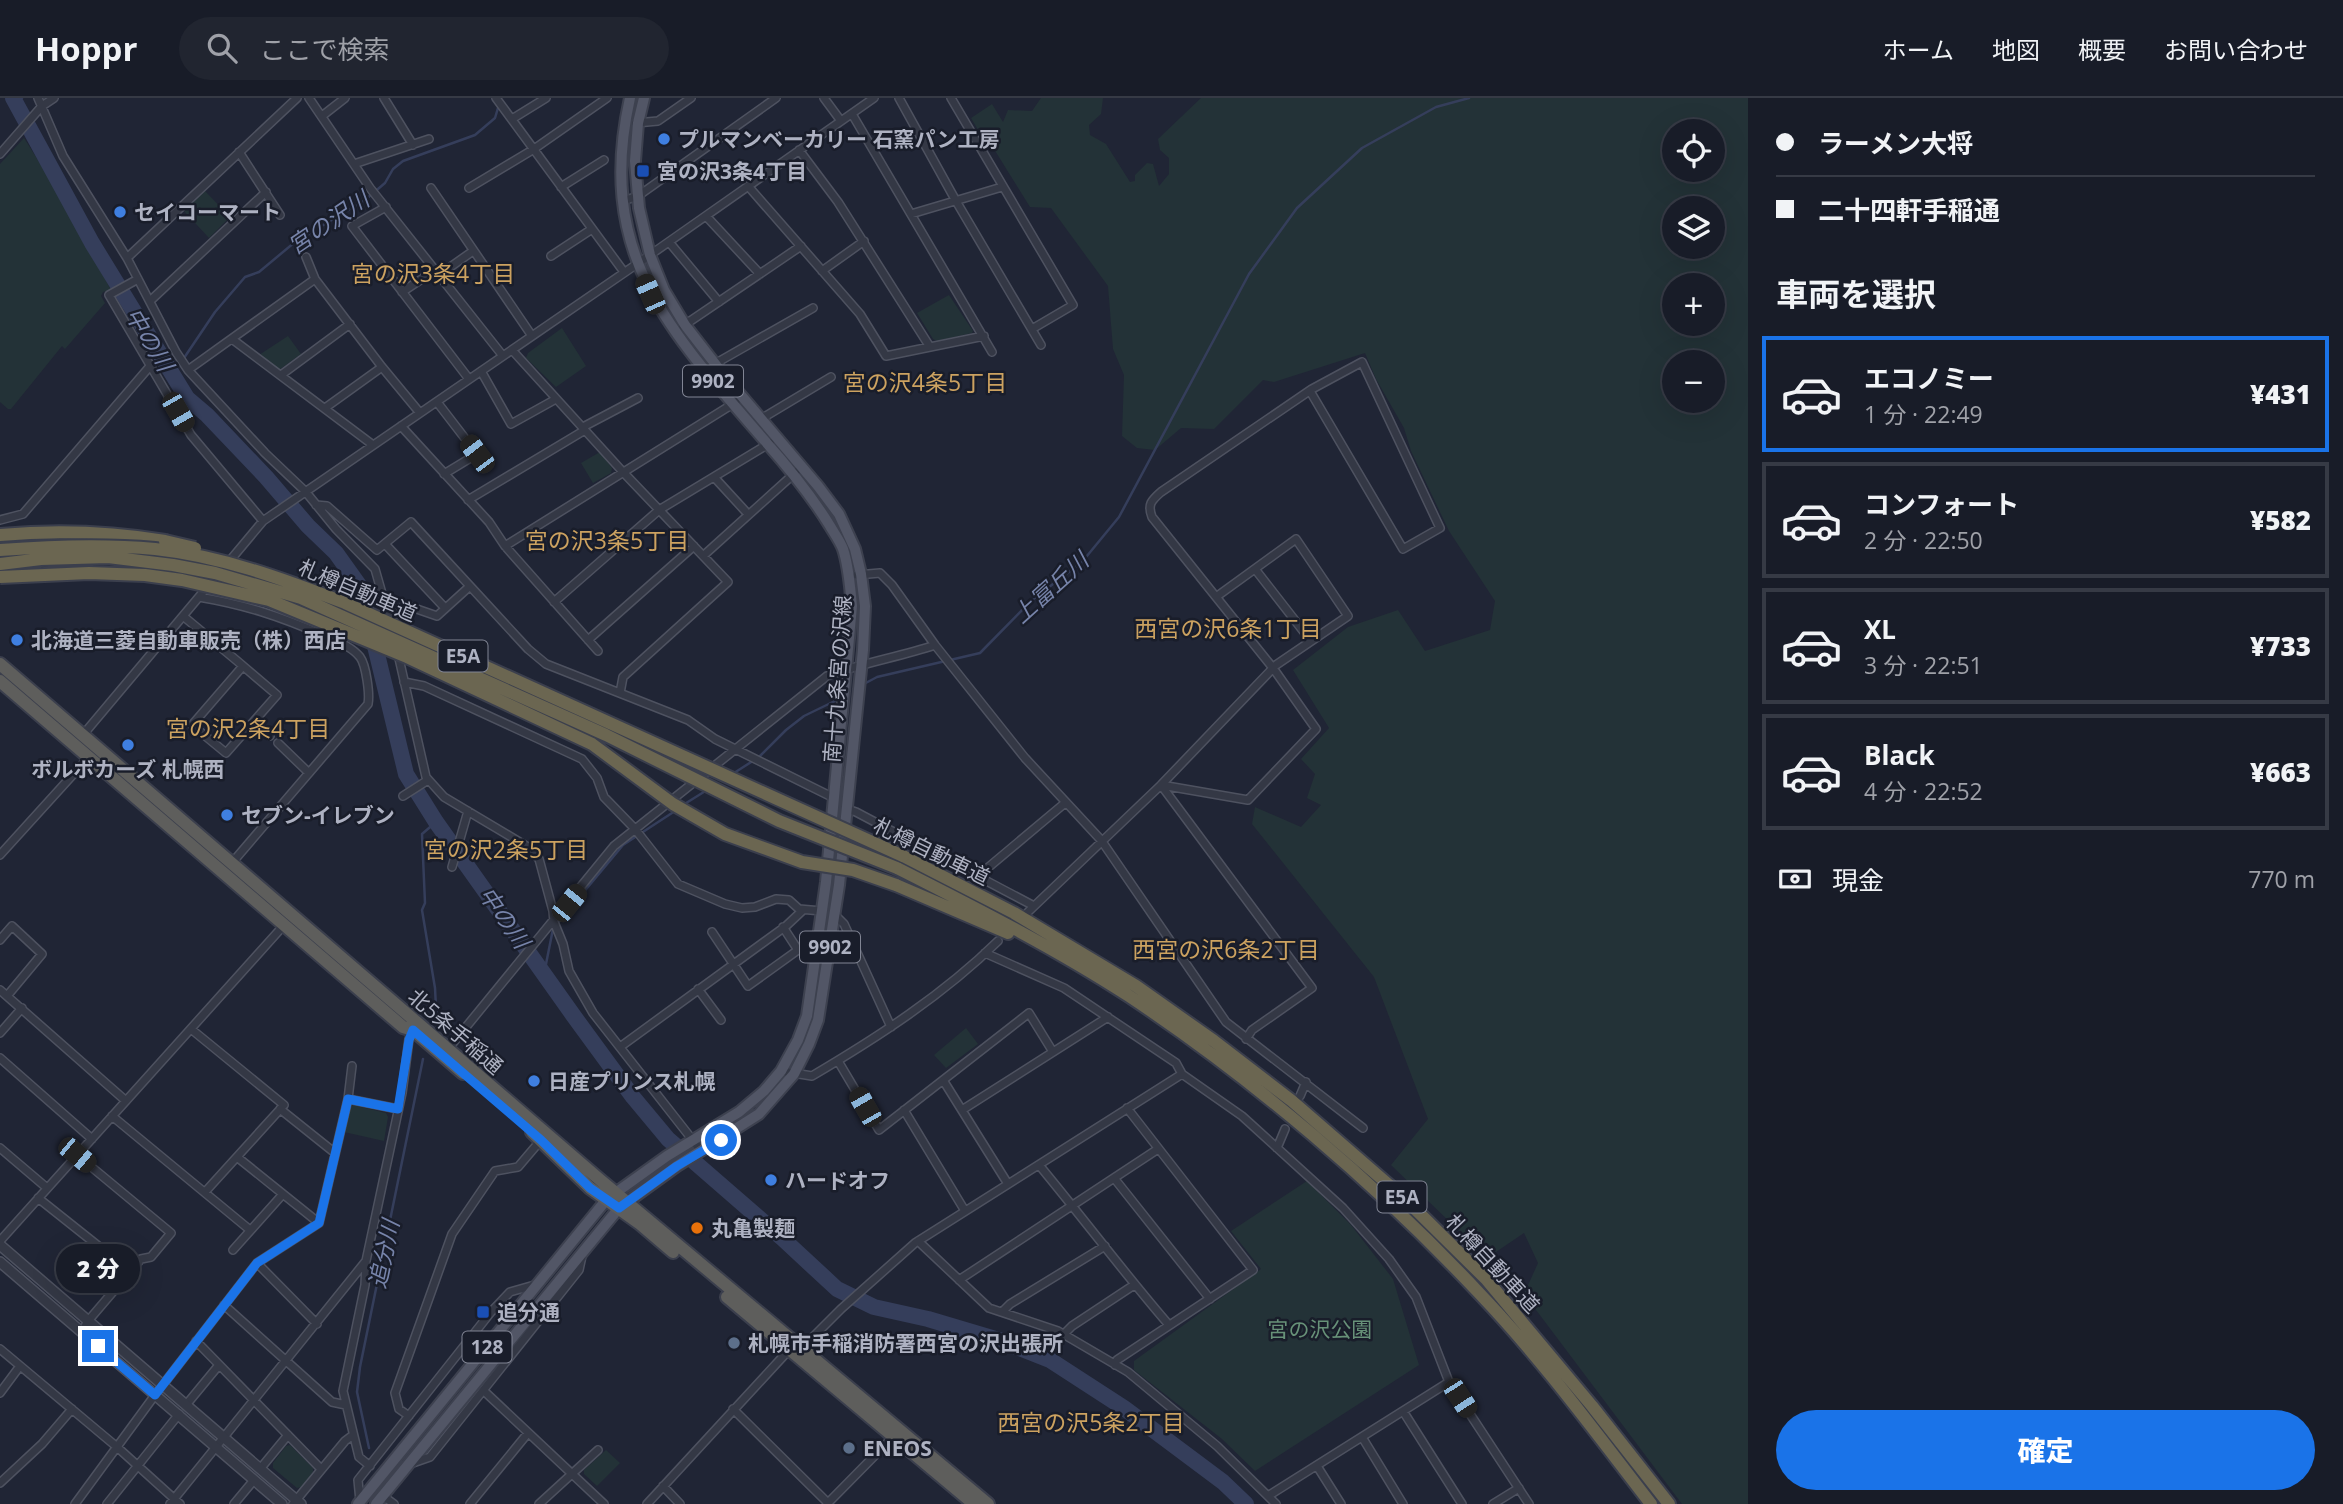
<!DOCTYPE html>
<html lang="ja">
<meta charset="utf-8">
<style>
body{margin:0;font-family:"Open Sans","Noto Sans JP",sans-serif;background:#212530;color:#f1f3f6;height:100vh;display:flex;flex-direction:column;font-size:26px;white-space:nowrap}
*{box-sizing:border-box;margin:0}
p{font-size:23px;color:#9fa1a8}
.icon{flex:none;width:38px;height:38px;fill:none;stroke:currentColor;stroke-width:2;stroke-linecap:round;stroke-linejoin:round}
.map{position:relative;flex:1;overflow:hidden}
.drawer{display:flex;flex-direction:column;background:#181c28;width:595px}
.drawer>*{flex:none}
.hud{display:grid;align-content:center;height:154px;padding:0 28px;background:#181c28}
.tools{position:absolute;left:1662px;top:21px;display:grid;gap:14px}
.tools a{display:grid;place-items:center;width:63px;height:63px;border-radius:50%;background:#181c28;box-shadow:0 7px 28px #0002,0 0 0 2px #363a45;font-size:35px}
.end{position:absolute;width:32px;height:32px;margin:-16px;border:9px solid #1a73e8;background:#fff;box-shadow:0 0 0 4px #fff}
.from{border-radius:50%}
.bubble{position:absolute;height:49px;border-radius:24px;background:#181c28;box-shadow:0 7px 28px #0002,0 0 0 2px #363a45;font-size:23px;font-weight:800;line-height:49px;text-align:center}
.car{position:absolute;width:21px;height:42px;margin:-21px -10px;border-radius:9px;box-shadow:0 0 5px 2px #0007;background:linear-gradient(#222 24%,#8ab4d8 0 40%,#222 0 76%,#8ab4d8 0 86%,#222 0)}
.hud b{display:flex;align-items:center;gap:24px;height:66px;font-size:26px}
.hud b+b{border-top:2px solid #363a45}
.hud i{width:18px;height:18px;background:#f1f3f6}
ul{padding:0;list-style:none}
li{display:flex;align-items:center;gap:21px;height:116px;margin:0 14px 10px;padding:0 14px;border:4px solid #363a45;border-radius:0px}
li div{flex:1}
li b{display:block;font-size:26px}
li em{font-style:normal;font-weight:800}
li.on{border-color:#1a73e8}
li>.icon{width:63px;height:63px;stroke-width:1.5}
h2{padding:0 28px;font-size:32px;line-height:84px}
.pay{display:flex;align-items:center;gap:18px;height:77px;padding:0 28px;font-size:26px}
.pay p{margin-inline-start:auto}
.cta{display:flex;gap:14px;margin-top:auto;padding:14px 28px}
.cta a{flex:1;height:80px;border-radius:42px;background:#1a73e8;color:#fff;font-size:28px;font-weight:800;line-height:80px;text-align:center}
header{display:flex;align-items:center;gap:42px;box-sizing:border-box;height:98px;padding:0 35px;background:#181c28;border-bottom:2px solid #363a45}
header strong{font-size:33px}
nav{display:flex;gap:38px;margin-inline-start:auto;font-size:24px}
.search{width:490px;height:63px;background:#212530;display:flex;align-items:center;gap:18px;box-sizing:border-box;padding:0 24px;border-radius:38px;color:#9fa1a8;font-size:26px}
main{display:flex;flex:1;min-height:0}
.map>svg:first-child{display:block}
</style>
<header>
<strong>Hoppr</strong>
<div class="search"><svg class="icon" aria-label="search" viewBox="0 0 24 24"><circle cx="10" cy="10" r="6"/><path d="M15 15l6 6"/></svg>ここで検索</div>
<nav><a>ホーム</a><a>地図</a><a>概要</a><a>お問い合わせ</a></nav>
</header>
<main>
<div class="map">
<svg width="1748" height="1406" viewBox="0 0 1748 1406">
<rect width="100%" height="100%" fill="#202535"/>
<path fill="#233237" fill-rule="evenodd" d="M 1041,0 L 1103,0 L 1101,16 L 1089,27 L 1090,37 L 1106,46 L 1130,84 L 1135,83 L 1135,77 L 1147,65 L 1153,66 L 1159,88 L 1169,76 L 1169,60 L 1160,52 L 1158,41 L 1201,0 L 1748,0 L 1748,1406 L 1682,1406 L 1524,1196 L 1538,1165 L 1524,1135 L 1487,1160 L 1391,1067 L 1428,1021 L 1374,879 L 1252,726 L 1255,709 L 1301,729 L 1321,707 L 1307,700 L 1315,676 L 1301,661 L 1329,630 L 1293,572 L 1348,529 L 1398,512 L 1425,553 L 1490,532 L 1495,503 L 1449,433 L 1411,353 L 1404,330 L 1376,281 L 1365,255 L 1274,284 L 1263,282 L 1214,331 L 1181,330 L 1155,352 L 1137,350 L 1122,338 L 1124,277 L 1113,251 L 1108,188 L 1051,110 L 1030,109 L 989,43 L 990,40 L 984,42 L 971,20 L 992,6 L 1003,24 L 1008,12 L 1032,13 ZM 1675,33 L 1713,33 L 1713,72 L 1675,72 ZM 1675,110 L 1713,110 L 1713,149 L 1675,149 ZM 1675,187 L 1713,187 L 1713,226 L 1675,226 ZM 1675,264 L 1713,264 L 1713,303 L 1675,303 Z
M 24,40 L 63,102 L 111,192 L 103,194 L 101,198 L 105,205 L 65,251 L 62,248 L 11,311 L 8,311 L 0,304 L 0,66 Z
M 205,93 L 230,119 L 209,140 L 184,113 Z
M 949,197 L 973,233 L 972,235 L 937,243 L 933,241 L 917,215 Z
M 562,230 L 586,268 L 556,289 L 526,260 L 528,255 Z
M 288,238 L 301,256 L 279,272 L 259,257 Z
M 600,354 L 612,370 L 611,375 L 593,385 L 581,365 Z
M 966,930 L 978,946 L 946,970 L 934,957 Z
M 353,1007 L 386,1015 L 388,1019 L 384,1043 L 344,1034 L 350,1010 Z
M 1307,1083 L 1351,1127 L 1393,1181 L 1419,1267 L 1255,1373 L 1222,1341 L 1134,1272 L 1134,1263 L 1261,1171 L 1231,1133 Z
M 290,1347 L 313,1370 L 313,1374 L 301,1389 L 297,1390 L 273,1370 L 273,1365 L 286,1348 Z
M 606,1352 L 620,1365 L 597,1388 L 584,1376 L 584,1372 Z"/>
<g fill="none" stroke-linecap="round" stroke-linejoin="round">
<path stroke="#353e5b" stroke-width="2.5" d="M 16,4 L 22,0
M 184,260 L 215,214 L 245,179 L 259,174 L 295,144 L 365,102 L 385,85 L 393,71 L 403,63 L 475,37 L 495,20 L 501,0
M 170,276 L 179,265
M 862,587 L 877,579 L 980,555 L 1032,502 L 1082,464 L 1119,419 L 1249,176 L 1297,110 L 1362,50 L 1436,9 L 1469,0
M 734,675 L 759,659 L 786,632 L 804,618 L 839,601
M 683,707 L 707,692
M 436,724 L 422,736 L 425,805 L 422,812 L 435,890 L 437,929
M 557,826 L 623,747 L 675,713
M 544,876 L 553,831
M 369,1350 L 357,1294 L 360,1269 L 423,961"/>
<path stroke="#353e5b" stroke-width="16" d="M 13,0 L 92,145 L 187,300 L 207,317 L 266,379 L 308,428 L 336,455 L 361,490 L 406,676 L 436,724 L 573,917 L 633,999 L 668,1041 L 782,1140 L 837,1191 L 874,1209 L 928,1221 L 1002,1243 L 1050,1262 L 1124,1310 L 1223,1384 L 1246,1406"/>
<defs>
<path id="minor" d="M 38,0 L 63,58 L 127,160 L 176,254 L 188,272 L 265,355 L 305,393 L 336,431 L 375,471 L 391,527
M 309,0 L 370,90 L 503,258
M 384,0 L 413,47
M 496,0 L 624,174
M 824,0 L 841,23
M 899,0 L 956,103 L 1041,247
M 951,0 L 1073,207 L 1032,231
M 852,16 L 992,254
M 322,18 L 345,0
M 512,21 L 546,0
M 636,25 L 658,23 L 691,0
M 799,52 L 838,104 L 930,249
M 239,54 L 280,117
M 0,56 L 42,8 L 54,0
M 354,66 L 429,41
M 748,88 L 860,216 L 886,258 L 984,238
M 561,89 L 604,62
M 431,90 L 532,238
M 469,90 L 534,51 L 607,0
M 623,103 L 638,98 L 776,0
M 386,109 L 352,128 L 469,281
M 911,116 L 1002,89
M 706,118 L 760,176
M 669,144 L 719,204
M 551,158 L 592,131
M 306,159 L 315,181 L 382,269 L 420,315
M 127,160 L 297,0
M 822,173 L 864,143
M 439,177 L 473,153
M 138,181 L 109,197 L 191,337 L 263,423
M 402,194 L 435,172
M 150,203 L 266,94
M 683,228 L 801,148
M 232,241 L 373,347
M 512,252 L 623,374 L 728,484 L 623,579 L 620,595
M 188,272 L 315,181
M 704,272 L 813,210
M 481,273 L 511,326 L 556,301
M 281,277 L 350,226
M 437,304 L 477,356 L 444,376
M 325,310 L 382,269
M 761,321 L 831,279
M 401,328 L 489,424 L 505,448 L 598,553
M 583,329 L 638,300
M 714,379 L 747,415
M 468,402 L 585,332
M 316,407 L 327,408 L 377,452 L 411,424 L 528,551 L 546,566 L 688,622 L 715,641 L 832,699
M 0,422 L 23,416 L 151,267
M 385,446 L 445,510
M 505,448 L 736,304
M 703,458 L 796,374
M 1255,471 L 1311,543
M 857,477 L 880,475 L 892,487 L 935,547 L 1025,660 L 1101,742 L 1226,924 L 1363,1030
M 217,478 L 263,423 L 650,157 L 874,0
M 199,499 C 246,507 279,518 323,537 C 336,543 351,548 360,559 C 366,567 370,596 368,606 L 231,766
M 554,504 L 659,412 L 770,345
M 387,511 L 411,509 L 437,518 L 469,489
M 183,518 L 236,562 L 277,597 L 226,655 L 192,627 L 243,568
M 588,542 L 694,448
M 398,556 L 426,679 L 444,699 L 528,749 L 539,761 L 553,813 L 554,824 L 563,846 L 569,873 L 593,915 L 702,1054
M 404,584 L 424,588 L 582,661 L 597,680 L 604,699 L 635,731 L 678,786 L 725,806 L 742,810 L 755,809 L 776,801 L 789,802 L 799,811 L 822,813
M 253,625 L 270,638
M 82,638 L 209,487
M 278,645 L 309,675
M 1161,687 L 1248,702 L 1316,631 L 1273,570 L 1152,419 C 1147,406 1152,402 1161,394 L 1312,291 L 1362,264 L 1440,430 L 1403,451 L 1310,293
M 1161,687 L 1312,890 L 1252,932 L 1246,941
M 403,698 L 428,682
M 847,711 L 856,714 L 1034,808
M 0,757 L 88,660
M 452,769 L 468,713
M 978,778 L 1065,705
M 1028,814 L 1161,687 L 1276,567 L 1348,518 L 1296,441 L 1216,499
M 835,817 L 844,826 L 891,929
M 712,834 L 748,888 L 798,852 L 783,829
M 0,842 L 12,828 L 42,856 L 7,898
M 985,855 L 1064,890 L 1176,965 L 1182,976 L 1242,1018 L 1343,1110 L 1389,1161 L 1416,1199 L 1449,1284 L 1529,1406
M 698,891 L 721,922
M 0,892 L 126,1003
M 191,931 L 284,1007 L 205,1094
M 0,935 L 22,910
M 620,949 L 786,828 L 803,812
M 448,951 L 614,748 L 827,578 C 862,565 899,559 935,547
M 0,960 L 92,1041
M 838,963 L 879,1032 L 1029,915 L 1053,954
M 781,973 L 812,978 C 878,939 943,897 998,843
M 943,982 L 1008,1086
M 1300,998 L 1306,984
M 348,1001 L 398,1011
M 280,1011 L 335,1055
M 904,1012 L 965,1113
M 962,1012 L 1108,919
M 112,1018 L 250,1132
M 0,1050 L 47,1090
M 1277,1050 L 1285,1031
M 77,1057 L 171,1135 L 151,1159 L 141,1161 L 88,1223 L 82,1234
M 237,1059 L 319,1125
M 1039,1067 C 1083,1120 1124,1175 1169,1227
M 1114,1080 L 1210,1201
M 38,1100 L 131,1174
M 0,1143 L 285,826
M 918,1143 L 989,1210 L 1058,1233 L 1128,1274 L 1217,1348 L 1276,1406
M 233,1152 L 283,1096
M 257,1165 L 317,1226
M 366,1165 L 365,1187 L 343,1293 L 359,1359 L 370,1368
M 959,1182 L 1158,1051
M 224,1207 L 332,1304 L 346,1307
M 1002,1214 L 1010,1206 L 1105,1148
M 1064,1236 L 1072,1228 L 1134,1187
M 196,1243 L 321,1371
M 802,1250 L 841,1211 L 915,1145 L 1182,976
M 0,1251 L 117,1349 L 180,1406
M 1115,1267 L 1117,1262 L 1253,1172 L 1127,1010
M 484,1293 L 604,1406
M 0,1295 L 20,1268
M 186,1307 L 219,1267
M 733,1311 L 828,1405
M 1403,1313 L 1462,1406
M 409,1318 L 399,1311 L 395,1295 L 452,1136 L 495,1073 L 518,1069 L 541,1042
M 1362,1339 L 1403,1406
M 410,1366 L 430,1359 L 579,1172 L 582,1158
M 1317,1368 L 1341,1406
M 260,1371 L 288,1337
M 0,1385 L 42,1346 L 72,1311
M 663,1388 L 680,1406
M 383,1398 L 394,1406
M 1268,1398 L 1449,1284
M 360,1403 L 358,1382 L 491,1214 L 510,1194 L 538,1186
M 75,1406 L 155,1297 L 257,1165 L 319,1125 L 348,1001 L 352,968
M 107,1406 L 179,1316
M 170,1406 L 366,1163 L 402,995 L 409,941 L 413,932
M 234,1406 L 254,1382
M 293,1406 L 345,1343 L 353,1337
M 470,1406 L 528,1335
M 539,1406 L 598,1352
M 647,1406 L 789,1252
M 827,1406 L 895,1337
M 1493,1406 L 1519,1390"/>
<path id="tertiary" d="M 0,1147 L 301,1406
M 0,1164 L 282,1406"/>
<path id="primary" d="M 358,1406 L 607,1101 L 667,1058 L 739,1014 L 764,993 L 781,973 L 798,942 L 807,918 L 826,784 L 852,508 C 850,489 849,469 843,451 C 840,443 834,435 830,428 C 811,397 789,370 765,343 C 670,233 595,157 630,0
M 376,1406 L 619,1110 L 677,1068 L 759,1016 L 794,976 L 809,946 L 818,922 L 839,787 L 863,552 L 865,508 L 861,476 L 855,451 L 839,416 L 818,388 L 723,276 L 685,227 L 664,192 L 650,157 L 639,110 L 635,63 L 638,25 L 644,0"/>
<path id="trunk" d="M 0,566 L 599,1081 L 988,1406
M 0,583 L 403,929 L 413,932 L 463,975
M 532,1034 L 590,1090 L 639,1125 L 673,1154
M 727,1199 L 974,1406"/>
<path id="motorway" d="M 0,437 C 55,432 111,434 165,443
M 903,758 L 1014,815 L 1136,888 L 1214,943 L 1292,1003 L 1405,1101 L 1486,1181 L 1592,1308 L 1669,1406
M 897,770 C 976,810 1055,850 1129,898 C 1255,982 1377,1086 1480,1196 C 1542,1261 1596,1335 1651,1406
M 896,787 L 1008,835"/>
</defs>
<use href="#minor" stroke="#4e5260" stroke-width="10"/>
<use href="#tertiary" stroke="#4e5260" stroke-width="12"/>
<use href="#primary" stroke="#3d414f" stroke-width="14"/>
<use href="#trunk" stroke="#3b3f4d" stroke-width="16"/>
<use href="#motorway" stroke="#3b3f4d" stroke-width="16"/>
<use href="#minor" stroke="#343845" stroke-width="7"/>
<use href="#tertiary" stroke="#343845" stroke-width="9"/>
<use href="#primary" stroke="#525666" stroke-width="10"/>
<use href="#trunk" stroke="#5e5e5c" stroke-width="12"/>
<use href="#motorway" stroke="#6b6651" stroke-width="12"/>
<defs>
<path id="motorway-bridge" d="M 165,443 L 195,450
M 0,452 C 52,448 103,446 155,451 C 221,458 283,481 345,505 L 903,758
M 0,466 L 41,461 L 108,459 L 173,467 L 215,475 L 301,500 L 606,637 L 779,723 L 897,770
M 0,479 L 89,475 L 145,477 L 182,482 L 269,502 L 407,559 L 592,646 L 673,706 L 725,736 L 802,764 L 853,772 L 896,787"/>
</defs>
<use href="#motorway-bridge" stroke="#3b3f4d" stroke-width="16" stroke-linecap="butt"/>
<use href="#motorway-bridge" stroke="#6b6651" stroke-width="12"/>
</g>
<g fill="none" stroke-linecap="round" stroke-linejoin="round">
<path stroke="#1a73e8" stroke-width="9" d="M 98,1248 L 155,1297 L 257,1165 L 319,1125 L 348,1001 L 398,1011 L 409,942 L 413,932 L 541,1042 L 590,1090 L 619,1110 L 677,1068 L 721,1042"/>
</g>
<g fill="#3f7fe0" stroke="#191d2a" stroke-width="2.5">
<circle cx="664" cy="41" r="7"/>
<circle cx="120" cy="114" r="7"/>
<circle cx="17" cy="542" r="7"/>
<circle cx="128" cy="647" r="7"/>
<circle cx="227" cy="717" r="7"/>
<circle cx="534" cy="983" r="7"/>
<circle cx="771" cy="1082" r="7"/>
</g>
<g fill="#1a4fb4" stroke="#191d2a" stroke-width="2.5">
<rect x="636" y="66" width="14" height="14" rx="3.5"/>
<rect x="476" y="1207" width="14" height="14" rx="3.5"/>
</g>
<circle fill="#e8710a" stroke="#191d2a" stroke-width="2.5" cx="697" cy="1130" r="7"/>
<g fill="#5c6f8a" stroke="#191d2a" stroke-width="2.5">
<circle cx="734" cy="1245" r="7"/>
<circle cx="849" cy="1350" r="7"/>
</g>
<g text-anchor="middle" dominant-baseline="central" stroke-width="5" stroke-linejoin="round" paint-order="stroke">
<g fill="#191d2a" stroke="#818594" stroke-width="2">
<rect x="683" y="267.5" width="60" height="31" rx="5"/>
<rect x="438.5" y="542.5" width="49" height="31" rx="5"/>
<rect x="800" y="833.5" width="60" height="31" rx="5"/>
<rect x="1377.5" y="1083.5" width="49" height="31" rx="5"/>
<rect x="462.5" y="1233.5" width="49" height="31" rx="5"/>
</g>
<g font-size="19" font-weight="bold" fill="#aeb2c2">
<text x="713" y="283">9902</text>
<text x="463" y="558">E5A</text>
<text x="830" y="849">9902</text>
<text x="1402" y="1099">E5A</text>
<text x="487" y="1249">128</text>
</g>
<g font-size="21" font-weight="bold" fill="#aeb2c2" stroke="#191d2a" text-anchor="start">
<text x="678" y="41">プルマンベーカリー 石窯パン工房</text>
<text x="657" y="73">宮の沢3条4丁目</text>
<text x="134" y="114">セイコーマート</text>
<text x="31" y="542">北海道三菱自動車販売（株）西店</text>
<text x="128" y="671" text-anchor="middle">ボルボカーズ 札幌西</text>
<text x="241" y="717">セブン-イレブン</text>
<text x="548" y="983">日産プリンス札幌</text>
<text x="785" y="1082">ハードオフ</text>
<text x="711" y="1130">丸亀製麺</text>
<text x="497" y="1214">追分通</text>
<text x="748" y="1245">札幌市手稲消防署西宮の沢出張所</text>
<text x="863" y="1350">ENEOS</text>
</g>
<g font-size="21" fill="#aeb2c2" stroke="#191d2a">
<text transform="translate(358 492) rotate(23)">札樽自動車道</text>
<text transform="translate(837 581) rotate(-86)">南十九条宮の沢線</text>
<text transform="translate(932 753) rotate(26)">札樽自動車道</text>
<text transform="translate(456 933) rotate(41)">北5条手稲通</text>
<text transform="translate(1493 1165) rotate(47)">札樽自動車道</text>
</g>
<g font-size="21" fill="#679178" stroke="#191d2a">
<text x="1320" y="1231">宮の沢公園</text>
</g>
<g font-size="23" font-style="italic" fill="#7784aa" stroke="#191d2a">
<text transform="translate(328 124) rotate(-34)">宮の沢川</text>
<text transform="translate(150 241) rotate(59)">中の川</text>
<text transform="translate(1050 489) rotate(-42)">上富丘川</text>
<text transform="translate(505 819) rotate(55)">中の川</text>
<text transform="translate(383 1156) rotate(-78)">追分川</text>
</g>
<g font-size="23" fill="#cca260" stroke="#191d2a">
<text x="433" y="175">宮の沢3条4丁目</text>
<text x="925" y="284">宮の沢4条5丁目</text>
<text x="607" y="442">宮の沢3条5丁目</text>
<text x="1228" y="530">西宮の沢6条1丁目</text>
<text x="248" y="630">宮の沢2条4丁目</text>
<text x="506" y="751">宮の沢2条5丁目</text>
<text x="1226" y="851">西宮の沢6条2丁目</text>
<text x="1091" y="1324">西宮の沢5条2丁目</text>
</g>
</g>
</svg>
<div class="tools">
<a><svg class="icon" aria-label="locate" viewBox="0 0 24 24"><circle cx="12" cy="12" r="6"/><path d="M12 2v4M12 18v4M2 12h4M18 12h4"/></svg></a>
<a><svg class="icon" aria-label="layers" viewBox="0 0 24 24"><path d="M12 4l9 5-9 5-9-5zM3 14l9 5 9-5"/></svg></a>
<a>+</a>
<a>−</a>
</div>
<i class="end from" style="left:721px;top:1042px"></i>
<i class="end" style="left:98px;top:1248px"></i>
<div class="bubble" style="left:56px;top:1146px;width:84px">2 分</div>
<i class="car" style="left:650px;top:196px;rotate:336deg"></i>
<i class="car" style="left:178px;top:314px;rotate:150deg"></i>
<i class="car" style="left:477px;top:356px;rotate:323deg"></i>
<i class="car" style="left:569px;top:805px;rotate:39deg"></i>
<i class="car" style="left:865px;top:1009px;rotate:330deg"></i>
<i class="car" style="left:77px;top:1057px;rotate:130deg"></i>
<i class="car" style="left:1460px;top:1300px;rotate:147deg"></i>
</div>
<section class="drawer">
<div class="hud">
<b><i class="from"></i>ラーメン大将</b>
<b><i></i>二十四軒手稲通</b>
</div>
<h2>車両を選択</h2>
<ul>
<li class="on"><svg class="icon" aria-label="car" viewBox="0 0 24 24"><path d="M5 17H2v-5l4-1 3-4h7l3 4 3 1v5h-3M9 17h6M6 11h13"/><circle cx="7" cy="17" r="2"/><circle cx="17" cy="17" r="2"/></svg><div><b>エコノミー</b><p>1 分 · 22:49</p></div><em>¥431</em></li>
<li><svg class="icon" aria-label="car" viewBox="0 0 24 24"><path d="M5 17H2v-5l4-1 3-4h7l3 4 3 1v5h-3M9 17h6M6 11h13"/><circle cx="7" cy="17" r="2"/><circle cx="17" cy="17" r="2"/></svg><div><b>コンフォート</b><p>2 分 · 22:50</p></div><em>¥582</em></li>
<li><svg class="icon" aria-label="car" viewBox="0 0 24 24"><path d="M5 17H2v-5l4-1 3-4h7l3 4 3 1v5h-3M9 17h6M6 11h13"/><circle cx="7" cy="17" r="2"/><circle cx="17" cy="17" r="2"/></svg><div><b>XL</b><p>3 分 · 22:51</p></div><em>¥733</em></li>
<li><svg class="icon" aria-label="car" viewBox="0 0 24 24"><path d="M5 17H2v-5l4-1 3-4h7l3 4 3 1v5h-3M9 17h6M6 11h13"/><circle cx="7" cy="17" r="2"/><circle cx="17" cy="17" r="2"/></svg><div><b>Black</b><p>4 分 · 22:52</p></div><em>¥663</em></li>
</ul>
<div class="pay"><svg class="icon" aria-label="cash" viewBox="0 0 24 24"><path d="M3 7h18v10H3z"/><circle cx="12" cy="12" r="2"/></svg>現金<p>770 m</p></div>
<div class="cta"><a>確定</a></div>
</section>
</main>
